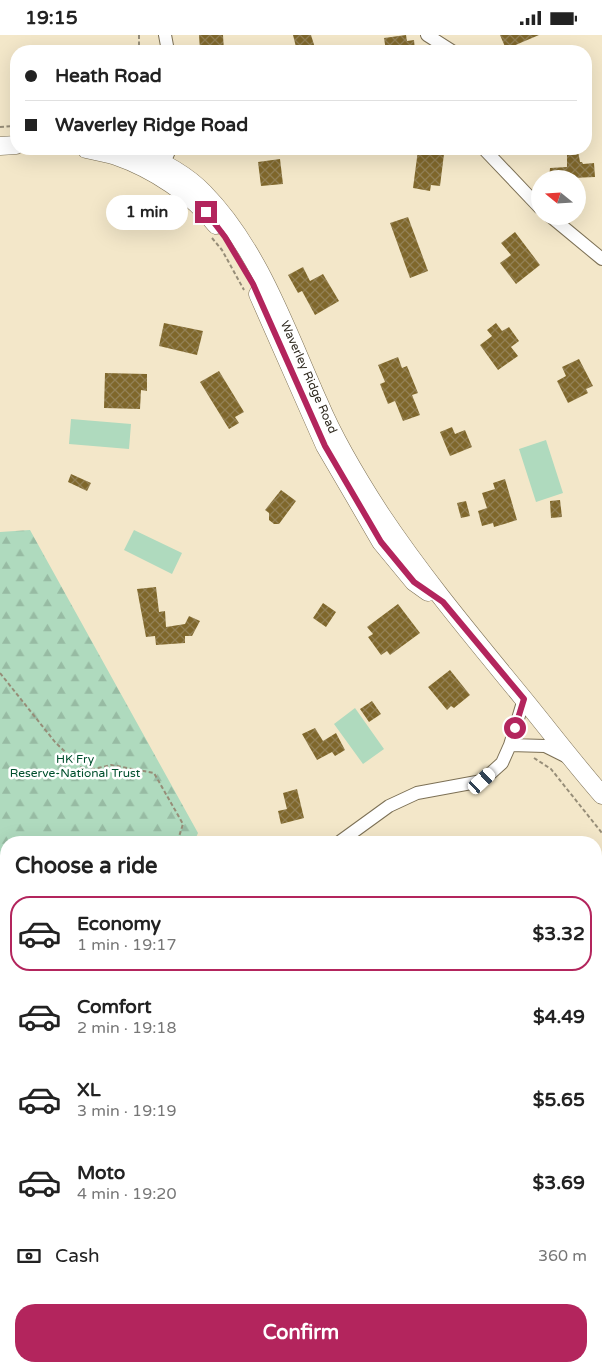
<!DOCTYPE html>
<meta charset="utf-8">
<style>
body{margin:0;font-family:"Varela Round",sans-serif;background:#f6f6f6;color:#222;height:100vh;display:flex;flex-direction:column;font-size:19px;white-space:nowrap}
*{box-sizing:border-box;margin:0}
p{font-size:16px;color:#767676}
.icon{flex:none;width:28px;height:28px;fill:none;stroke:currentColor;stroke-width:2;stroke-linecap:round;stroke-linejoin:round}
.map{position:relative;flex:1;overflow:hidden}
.drawer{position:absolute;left:0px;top:801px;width:602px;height:536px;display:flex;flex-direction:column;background:#fff;border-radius:20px 20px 0 0;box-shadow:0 5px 20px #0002}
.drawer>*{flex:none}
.hud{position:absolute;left:10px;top:10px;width:582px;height:110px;border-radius:20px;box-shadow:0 5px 20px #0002;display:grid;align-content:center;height:110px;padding:0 15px;background:#fff}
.needle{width:32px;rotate:288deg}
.fabs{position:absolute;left:531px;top:135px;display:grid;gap:10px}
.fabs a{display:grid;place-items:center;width:55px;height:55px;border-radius:50%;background:#fff;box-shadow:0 5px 20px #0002;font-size:25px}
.end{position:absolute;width:22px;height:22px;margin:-11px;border:6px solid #b3255d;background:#fff;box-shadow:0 0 0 2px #fff}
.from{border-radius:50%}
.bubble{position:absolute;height:35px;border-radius:18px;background:#fff;box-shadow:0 5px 20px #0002;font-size:16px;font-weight:700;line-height:35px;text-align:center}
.car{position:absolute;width:15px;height:30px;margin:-15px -8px;border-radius:6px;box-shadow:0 0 4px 1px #0007;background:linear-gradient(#fff 24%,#345 0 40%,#fff 0 76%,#345 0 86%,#fff 0)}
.hud b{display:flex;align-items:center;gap:18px;height:48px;font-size:19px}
.hud b+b{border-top:1px solid #e0e0e0}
.hud i{width:12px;height:12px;background:#222}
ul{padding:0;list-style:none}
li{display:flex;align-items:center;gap:15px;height:75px;margin:0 10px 8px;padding:0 5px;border:2px solid transparent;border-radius:20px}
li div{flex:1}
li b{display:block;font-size:19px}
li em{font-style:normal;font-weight:700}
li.selected{border-color:#b3255d}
li>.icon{width:45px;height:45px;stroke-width:1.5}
h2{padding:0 15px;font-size:22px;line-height:60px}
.pay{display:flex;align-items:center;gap:12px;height:55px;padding:0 15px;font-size:19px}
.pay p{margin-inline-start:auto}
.cta{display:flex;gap:10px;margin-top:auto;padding:10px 15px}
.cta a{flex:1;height:58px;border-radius:20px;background:#b3255d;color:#fff;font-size:20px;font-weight:700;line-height:58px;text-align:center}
.status{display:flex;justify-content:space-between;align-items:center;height:35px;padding:0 25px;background:#fff;direction:ltr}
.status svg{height:14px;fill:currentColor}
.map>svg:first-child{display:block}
</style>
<div class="status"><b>19:15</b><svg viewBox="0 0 49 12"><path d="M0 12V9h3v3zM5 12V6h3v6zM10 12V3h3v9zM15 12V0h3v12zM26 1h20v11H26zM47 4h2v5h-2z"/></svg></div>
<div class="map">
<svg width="602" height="1337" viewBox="0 0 602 1337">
<defs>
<pattern id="forest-firs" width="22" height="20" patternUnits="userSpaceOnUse" patternTransform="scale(1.25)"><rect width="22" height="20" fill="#afdabe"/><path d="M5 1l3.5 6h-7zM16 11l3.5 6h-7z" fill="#97bba3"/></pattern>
<pattern id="building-cross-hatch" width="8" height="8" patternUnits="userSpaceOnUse" patternTransform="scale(1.25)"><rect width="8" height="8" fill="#7f672b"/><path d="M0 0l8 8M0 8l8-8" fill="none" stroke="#938156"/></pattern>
</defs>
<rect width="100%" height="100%" fill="#f3e7c9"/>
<path fill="url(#forest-firs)" d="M 30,495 L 198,798 L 194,807 L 6,808 L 6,901 L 0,890 L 0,497 Z"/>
<path fill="#afdabe" d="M 71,384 L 131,389 L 129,414 L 69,409 Z
M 546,405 L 563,458 L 536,467 L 519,414 Z
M 134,495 L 182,518 L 172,539 L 124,515 Z
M 355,673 L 384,714 L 363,729 L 334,689 Z"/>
<path fill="url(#building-cross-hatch)" d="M 199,0 L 223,0 L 224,16 L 200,16 Z
M 293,0 L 311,0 L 316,16 L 297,16 Z
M 406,0 L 407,6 L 414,5 L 415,16 L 386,16 L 384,3 Z
M 500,0 L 539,0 L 506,14 Z
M 418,115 L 444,119 L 440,151 L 431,150 L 430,156 L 413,153 Z
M 578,116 L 580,127 L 582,127 L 583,129 L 594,128 L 595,142 L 549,144 L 550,133 L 567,132 L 567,118 Z
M 280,124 L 283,149 L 261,151 L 258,127 Z
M 408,182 L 428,236 L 410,243 L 390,188 Z
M 515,197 L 540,230 L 516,249 L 500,228 L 511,220 L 501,208 Z
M 303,232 L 310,246 L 323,239 L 339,266 L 315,280 L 302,256 L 298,258 L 288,240 Z
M 164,288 L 203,296 L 197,320 L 159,311 Z
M 496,288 L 502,296 L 509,292 L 519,306 L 511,312 L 518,321 L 498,335 L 480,310 L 492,301 L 487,295 Z
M 398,322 L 402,333 L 407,331 L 418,358 L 412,360 L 420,380 L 403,386 L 395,366 L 388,369 L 380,349 L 385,347 L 378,330 Z
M 579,324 L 593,351 L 586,354 L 588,358 L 568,368 L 557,346 L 566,341 L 562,332 Z
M 219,336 L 244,377 L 235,382 L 239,388 L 229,394 L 200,347 Z
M 105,338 L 147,339 L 147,356 L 141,355 L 140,374 L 104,373 Z
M 452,392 L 455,399 L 465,395 L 472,412 L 450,421 L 440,397 Z
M 71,439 L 91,448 L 87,456 L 68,447 Z
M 505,444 L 517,485 L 494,492 L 493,488 L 482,491 L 478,476 L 487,473 L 482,458 L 495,454 L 493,448 Z
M 281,455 L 296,466 L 279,489 L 274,489 L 269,485 L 269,478 L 265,475 Z
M 560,465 L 562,482 L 551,483 L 550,466 Z
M 466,466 L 470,481 L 461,483 L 457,468 Z
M 156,552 L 159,577 L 165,576 L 166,592 L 185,589 L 189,581 L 200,586 L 192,601 L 185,601 L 185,608 L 156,610 L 155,601 L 146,602 L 137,554 Z
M 323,568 L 336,577 L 326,592 L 313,583 Z
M 398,569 L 420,598 L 390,620 L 387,616 L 381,620 L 368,602 L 373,599 L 367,592 Z
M 450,635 L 470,660 L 454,673 L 451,671 L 447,675 L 428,652 Z
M 372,666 L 381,679 L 369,687 L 360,674 Z
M 315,693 L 323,706 L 336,698 L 345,715 L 335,721 L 332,717 L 317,725 L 302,699 Z
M 297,754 L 304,783 L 281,789 L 278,776 L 287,774 L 283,758 Z"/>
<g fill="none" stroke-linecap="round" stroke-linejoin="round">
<defs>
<path id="minor" d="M 165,0 L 168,16
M 427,0 L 452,16
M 484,114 L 540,173
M 160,137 L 170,114
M 550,181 L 602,224
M 510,710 L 545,711 L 567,722
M 338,808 L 389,771 L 417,758 L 482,746 L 502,728 L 510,710 L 524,664
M 93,1337 L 97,1331
M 594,1337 L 602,1333"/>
<path id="secondary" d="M 0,111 L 16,110
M 86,114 C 96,116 106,118 116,121 C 151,133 194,160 216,190
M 131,114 C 157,124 185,138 204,158 C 259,214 287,297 319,368 C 335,406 358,444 380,478 C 424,544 473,602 522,662 C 549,695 574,728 602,760
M 258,259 L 325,411 L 356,464 L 381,507 L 414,547 L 428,557"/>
</defs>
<use href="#minor" stroke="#7c7055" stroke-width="14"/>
<use href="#secondary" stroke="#7c7055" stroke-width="19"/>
<path stroke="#968d78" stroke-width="2" stroke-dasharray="4 2.5" stroke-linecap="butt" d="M 139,0 L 139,16
M 0,92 L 16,91
M 212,203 L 222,215 L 244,255
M 0,638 L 55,707 L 85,736 L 111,730 L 154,738 L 183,789 L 177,808
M 534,723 L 551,734 L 602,798
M 0,850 L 6,851"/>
<use href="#minor" stroke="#fff" stroke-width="12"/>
<use href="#secondary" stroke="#fff" stroke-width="18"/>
</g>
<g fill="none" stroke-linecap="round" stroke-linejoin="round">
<path stroke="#b3255d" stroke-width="6" d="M 206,177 L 225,202 L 253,249 L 325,411 L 381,507 L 414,547 L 443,567 L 524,664 L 515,693"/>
</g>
<g text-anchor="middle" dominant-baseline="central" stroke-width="5" stroke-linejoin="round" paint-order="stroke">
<g font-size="12" fill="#302b20" stroke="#fff">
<text transform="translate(309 342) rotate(66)">Waverley Ridge Road</text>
</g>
<g font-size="12" fill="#004f2d" stroke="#fff">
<text x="75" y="724">HK Fry<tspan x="75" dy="14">Reserve-National Trust</tspan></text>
</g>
</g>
</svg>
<div class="fabs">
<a><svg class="needle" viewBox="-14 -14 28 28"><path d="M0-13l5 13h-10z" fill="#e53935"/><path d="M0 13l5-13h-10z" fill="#767676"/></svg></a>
</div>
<i class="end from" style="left:515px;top:693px"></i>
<i class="end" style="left:206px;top:177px"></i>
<div class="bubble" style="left:106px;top:160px;width:82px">1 min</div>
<i class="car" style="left:482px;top:746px;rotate:48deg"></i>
<div class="hud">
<b><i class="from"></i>Heath Road</b>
<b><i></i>Waverley Ridge Road</b>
</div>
<section class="drawer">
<h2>Choose a ride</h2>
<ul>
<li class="selected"><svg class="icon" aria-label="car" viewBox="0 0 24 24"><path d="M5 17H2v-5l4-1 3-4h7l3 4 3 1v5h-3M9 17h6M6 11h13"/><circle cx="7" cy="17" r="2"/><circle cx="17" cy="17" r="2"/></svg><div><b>Economy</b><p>1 min · 19:17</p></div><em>$3.32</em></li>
<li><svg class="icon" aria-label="car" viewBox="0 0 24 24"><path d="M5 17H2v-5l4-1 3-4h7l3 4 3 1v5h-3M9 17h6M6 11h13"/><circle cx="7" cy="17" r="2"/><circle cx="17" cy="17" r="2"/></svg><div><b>Comfort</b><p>2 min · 19:18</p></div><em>$4.49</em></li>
<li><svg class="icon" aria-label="car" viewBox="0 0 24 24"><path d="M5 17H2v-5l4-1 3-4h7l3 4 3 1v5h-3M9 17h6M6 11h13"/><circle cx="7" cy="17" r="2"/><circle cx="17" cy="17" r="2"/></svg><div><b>XL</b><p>3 min · 19:19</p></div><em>$5.65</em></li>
<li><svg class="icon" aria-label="car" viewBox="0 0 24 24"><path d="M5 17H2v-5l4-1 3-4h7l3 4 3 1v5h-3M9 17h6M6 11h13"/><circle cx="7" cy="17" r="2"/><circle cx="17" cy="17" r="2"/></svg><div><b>Moto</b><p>4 min · 19:20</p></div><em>$3.69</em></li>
</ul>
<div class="pay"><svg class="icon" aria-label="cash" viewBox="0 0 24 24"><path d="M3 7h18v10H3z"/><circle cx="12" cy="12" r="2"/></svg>Cash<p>360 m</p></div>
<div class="cta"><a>Confirm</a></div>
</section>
</div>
